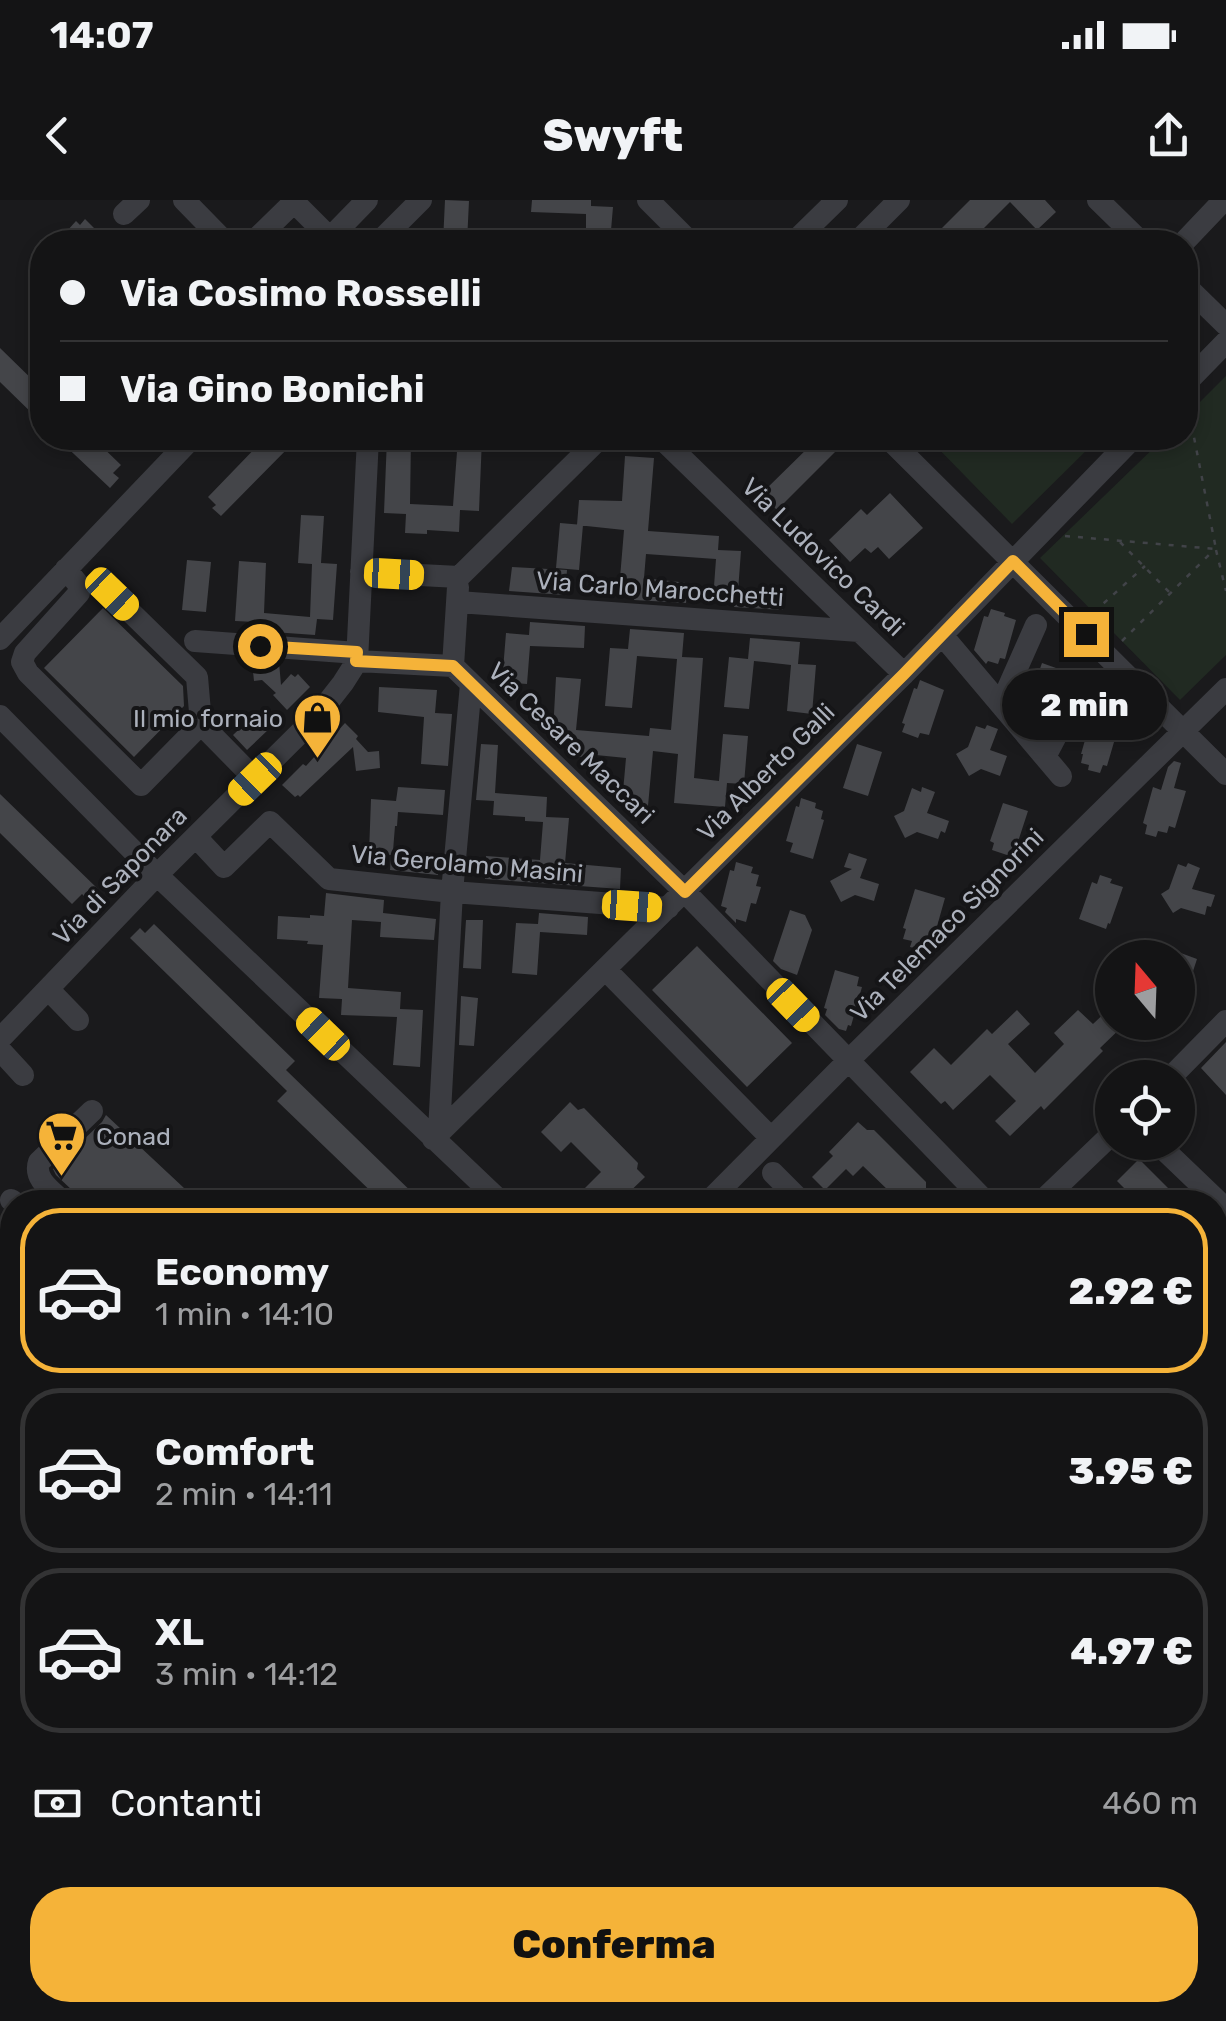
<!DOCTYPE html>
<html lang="it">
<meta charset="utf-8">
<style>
body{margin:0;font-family:Rubik,sans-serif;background:#1d1d1e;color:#f1f3f6;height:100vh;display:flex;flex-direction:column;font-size:38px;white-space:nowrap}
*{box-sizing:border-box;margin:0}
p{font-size:32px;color:#9d9ea0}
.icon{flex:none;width:55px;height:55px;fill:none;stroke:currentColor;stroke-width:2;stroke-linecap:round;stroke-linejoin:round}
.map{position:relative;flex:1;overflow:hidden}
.sheet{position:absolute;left:0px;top:990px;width:1228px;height:832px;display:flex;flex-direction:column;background:#141415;border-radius:40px 40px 0 0;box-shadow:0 5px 15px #0003,0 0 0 2px #333334}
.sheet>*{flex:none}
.guide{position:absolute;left:30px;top:30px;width:1168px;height:220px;border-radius:40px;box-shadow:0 5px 15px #0003,0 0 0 2px #333334;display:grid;align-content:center;height:220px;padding:0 30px;background:#141415}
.needle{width:65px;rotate:341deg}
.fabs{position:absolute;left:1095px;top:740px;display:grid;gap:20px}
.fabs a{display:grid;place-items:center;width:100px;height:100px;border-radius:50%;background:#141415;box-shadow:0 5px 15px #0003,0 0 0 2px #333334;font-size:50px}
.end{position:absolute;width:45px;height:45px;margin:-22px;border:12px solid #f5b339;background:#111;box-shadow:0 0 0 5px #111}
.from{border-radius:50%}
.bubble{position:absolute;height:70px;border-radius:35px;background:#141415;box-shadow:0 5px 15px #0003,0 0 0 2px #333334;font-size:32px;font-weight:800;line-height:70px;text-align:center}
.car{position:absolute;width:30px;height:60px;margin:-30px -15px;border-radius:12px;box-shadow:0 0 8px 2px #0007;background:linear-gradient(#f5c518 24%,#345 0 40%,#f5c518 0 76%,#345 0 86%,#f5c518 0)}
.guide b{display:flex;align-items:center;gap:35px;height:95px;font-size:38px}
.guide b+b{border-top:2px solid #333334}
.guide i{width:25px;height:25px;background:#f1f3f6}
ul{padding:18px 0 0;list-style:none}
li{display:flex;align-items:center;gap:30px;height:165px;margin:0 20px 15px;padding:0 10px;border:5px solid #333334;border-radius:40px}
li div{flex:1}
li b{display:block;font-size:38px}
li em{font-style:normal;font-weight:800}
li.selected{border-color:#f5b339}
li>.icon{width:90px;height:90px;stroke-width:1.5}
.pay{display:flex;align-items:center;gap:25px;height:110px;padding:0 30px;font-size:38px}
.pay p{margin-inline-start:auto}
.cta{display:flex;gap:20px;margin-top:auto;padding:20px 30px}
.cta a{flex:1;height:115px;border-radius:40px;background:#f5b339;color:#111;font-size:40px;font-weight:800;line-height:115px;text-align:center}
.status{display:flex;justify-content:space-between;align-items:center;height:70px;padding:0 50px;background:#141415;direction:ltr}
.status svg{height:28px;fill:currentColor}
header{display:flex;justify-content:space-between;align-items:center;height:130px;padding:0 30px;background:#141415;font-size:45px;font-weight:800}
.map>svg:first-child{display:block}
</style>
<div class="status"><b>14:07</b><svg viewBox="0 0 49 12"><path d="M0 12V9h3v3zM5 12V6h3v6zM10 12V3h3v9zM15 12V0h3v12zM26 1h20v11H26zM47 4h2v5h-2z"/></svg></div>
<header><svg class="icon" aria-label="back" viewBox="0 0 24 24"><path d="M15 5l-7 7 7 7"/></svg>Swyft<svg class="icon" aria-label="share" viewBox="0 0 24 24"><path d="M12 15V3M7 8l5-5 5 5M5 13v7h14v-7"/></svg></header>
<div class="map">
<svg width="1226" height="1821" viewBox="0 0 1226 1821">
<rect width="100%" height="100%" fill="#1a1a1c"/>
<path fill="#212a22" d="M 1226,176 L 1226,455 L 1180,500 L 1040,358 L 1164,238 L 1185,238 L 1185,217 Z
M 928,238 L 1099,238 L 1012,324 Z"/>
<path fill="#444549" d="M 445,0 L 469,1 L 467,42 L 443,42 Z
M 532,0 L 591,0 L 591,6 L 613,7 L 610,42 L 586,42 L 586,14 L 531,12 Z
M 970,0 L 1045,0 L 1056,12 L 1037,30 L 1010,2 L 970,42 L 928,42 Z
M 85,19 L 108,42 L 78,42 L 67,31 L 76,21 L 80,25 Z
M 0,148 L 42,189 L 42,223 L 0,182 Z
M 57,238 L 93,238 L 121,265 L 113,273 L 119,278 L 110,288 Z
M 265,238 L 298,238 L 221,316 L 212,308 L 216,305 L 208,297 Z
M 387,238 L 411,238 L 410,304 L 453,306 L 458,238 L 482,238 L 479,311 L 460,310 L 459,332 L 427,330 L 427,334 L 405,333 L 406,314 L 384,313 Z
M 818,238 L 822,238 L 836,251 L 777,310 L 761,294 Z
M 625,256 L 654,258 L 648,331 L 719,336 L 718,350 L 741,351 L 738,391 L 784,395 L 783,410 L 734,407 L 735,401 L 713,400 L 716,359 L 646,354 L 644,378 L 688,383 L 686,403 L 634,400 L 636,379 L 620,378 L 624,330 L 577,325 L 579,300 L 622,301 Z
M 890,293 L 923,328 L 889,359 L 878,347 L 871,353 L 865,348 L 850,362 L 829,340 L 861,309 L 867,315 Z
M 301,315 L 324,316 L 321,363 L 337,364 L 333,420 L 317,419 L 315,435 L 259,431 L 259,422 L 235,421 L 239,361 L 266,363 L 264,413 L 310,417 L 312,364 L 298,363 Z
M 560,323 L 583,325 L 579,370 L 556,368 Z
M 187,360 L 211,362 L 206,412 L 182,410 Z
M 512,367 L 567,370 L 565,395 L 509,391 Z
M 103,408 L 183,486 L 184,506 L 134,557 L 44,468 Z
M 991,409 L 1005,413 L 1004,416 L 1016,420 L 1005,459 L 1000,458 L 998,464 L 988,461 L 986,464 L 974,450 L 984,416 L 988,417 Z
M 530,422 L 585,426 L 584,448 L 530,446 L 527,484 L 502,482 L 506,433 L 529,435 Z
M 630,429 L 684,433 L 682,457 L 703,458 L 694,578 L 719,581 L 723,534 L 748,536 L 744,584 L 727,583 L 725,607 L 674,603 L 678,554 L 653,551 L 648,606 L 622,603 L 626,558 L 596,555 L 596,558 L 571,556 L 573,534 L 553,532 L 556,477 L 581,479 L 576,530 L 649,536 L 650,528 L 671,530 L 677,459 L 637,456 L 632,508 L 605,506 L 610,448 L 628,449 Z
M 750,438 L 800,442 L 798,464 L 816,465 L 812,514 L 787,511 L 791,465 L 754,461 L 749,509 L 724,507 L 729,457 L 748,459 Z
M 260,461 L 279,462 L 281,485 L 291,474 L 295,477 L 298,474 L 310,487 L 287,510 L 273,495 L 276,493 L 262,480 L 254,481 L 252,462 Z
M 1042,463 L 1070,473 L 1050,515 L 1030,508 L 1032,501 L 1029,500 Z
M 920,480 L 944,490 L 929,535 L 920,533 L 918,538 L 902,532 L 905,524 L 902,523 L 914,488 L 917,489 Z
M 379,487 L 437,490 L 435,513 L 452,514 L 448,566 L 421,564 L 424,517 L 378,512 Z
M 256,516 L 269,529 L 247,550 L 233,535 L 251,518 L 252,519 Z
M 1092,516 L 1119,525 L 1107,566 L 1103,565 L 1100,573 L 1088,570 L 1089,565 L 1081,563 L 1083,554 L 1081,554 Z
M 345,523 L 358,536 L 356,539 L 368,552 L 379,551 L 380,568 L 356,571 L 353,547 L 300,597 L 298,595 L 295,597 L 282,585 L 303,564 L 306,566 Z
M 987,525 L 998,529 L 990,550 L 1007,556 L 1000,576 L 981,569 L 969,576 L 956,554 L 968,547 L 976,526 L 985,529 Z
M 481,544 L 498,545 L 495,593 L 547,597 L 546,617 L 569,618 L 565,663 L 621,668 L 620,689 L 485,679 L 486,656 L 540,660 L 543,622 L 525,621 L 525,617 L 493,615 L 494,601 L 476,600 Z
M 857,544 L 882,552 L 868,596 L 843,588 Z
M 1174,561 L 1181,563 L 1174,588 L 1186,591 L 1175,628 L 1169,626 L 1167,633 L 1158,631 L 1156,637 L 1145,634 L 1147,625 L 1143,623 L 1153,587 L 1161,590 L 1168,567 Z
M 398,587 L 445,590 L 443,615 L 398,612 L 397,626 L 395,626 L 393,651 L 440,655 L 438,675 L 390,670 L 391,655 L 369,653 L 371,599 L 396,601 Z
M 922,587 L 935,592 L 927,613 L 949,621 L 945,633 L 941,631 L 938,639 L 917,632 L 905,638 L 894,616 L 904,611 L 912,588 L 921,592 Z
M 0,594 L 98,689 L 88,700 L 82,694 L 72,704 L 0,633 Z
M 801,598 L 816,603 L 815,608 L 823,611 L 821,619 L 824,620 L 813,659 L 790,652 L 793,643 L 786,641 L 796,606 L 799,607 Z
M 1003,603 L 1028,611 L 1013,657 L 992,650 L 994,643 L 990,641 Z
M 849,653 L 867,659 L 860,678 L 879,684 L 874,701 L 855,695 L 841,702 L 830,681 L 852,669 L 844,667 Z
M 736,662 L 753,667 L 751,673 L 759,675 L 756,686 L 761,687 L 756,704 L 751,703 L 746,722 L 736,719 L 736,723 L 725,712 L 727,708 L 721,706 L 730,670 L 734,671 Z
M 1188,663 L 1200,668 L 1192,689 L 1215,695 L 1211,707 L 1207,706 L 1205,715 L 1181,708 L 1173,713 L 1161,694 L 1169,689 L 1178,664 L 1186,667 Z
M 1100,675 L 1112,679 L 1110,683 L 1123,687 L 1110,724 L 1108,723 L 1106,729 L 1079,719 L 1092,682 L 1097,684 Z
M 915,689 L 945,698 L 932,744 L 928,743 L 926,751 L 910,747 L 912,741 L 903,739 L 906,729 L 903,728 Z
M 326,693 L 384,700 L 383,713 L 436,719 L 434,740 L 380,737 L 381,722 L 352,720 L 348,788 L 401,792 L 400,809 L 423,810 L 420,867 L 393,865 L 397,817 L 341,815 L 342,799 L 319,798 L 323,745 L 307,744 L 308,741 L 277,739 L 278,716 L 310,718 L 310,715 L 324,716 Z
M 790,710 L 805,715 L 812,730 L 797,775 L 781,769 L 773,761 Z
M 539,713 L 588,717 L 587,735 L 540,732 L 537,775 L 512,773 L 516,723 L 538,724 Z
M 466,720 L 483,720 L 481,769 L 463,768 Z
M 154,724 L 295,861 L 286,870 L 422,1002 L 382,1002 L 277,901 L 287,891 L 130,738 L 140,728 L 145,733 Z
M 697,746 L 792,843 L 747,887 L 652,790 Z
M 1178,752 L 1197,759 L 1180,811 L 1178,811 Z
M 835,770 L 859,777 L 857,786 L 862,787 L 851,826 L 848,825 L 846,831 L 839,829 L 825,815 L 827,809 L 824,808 Z
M 461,796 L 478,798 L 474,846 L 459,845 Z
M 1112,806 L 1112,822 L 1127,822 L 1100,848 L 1103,851 L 1044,910 L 1041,906 L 1010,936 L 995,921 L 1016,901 L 990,875 L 953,910 L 945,901 L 941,904 L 910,872 L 934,848 L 951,865 L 987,829 L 992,834 L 1017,810 L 1030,824 L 1008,844 L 1035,873 L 1064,844 L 1054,833 L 1078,810 L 1093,824 Z
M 1226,842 L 1226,895 L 1201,868 Z
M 570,902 L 578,910 L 584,908 L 638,963 L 637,969 L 645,977 L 619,1002 L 571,1002 L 601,972 L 571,942 L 561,952 L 541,932 Z
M 106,915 L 184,988 L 170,1002 L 78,1002 L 74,992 L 56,975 L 53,969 L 102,922 Z
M 858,922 L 867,930 L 874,930 L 926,982 L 926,989 L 934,995 L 927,1002 L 882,1002 L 891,993 L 863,966 L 853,976 L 846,969 L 825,990 L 812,977 L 833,956 L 829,952 Z
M 1139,959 L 1182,1002 L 1138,1002 L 1117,981 Z
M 12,1328 L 12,1446 L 0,1440 L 0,1341 Z
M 0,1591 L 12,1603 L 12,1653 L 0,1665 Z
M 12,1735 L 12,1778 L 0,1791 L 0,1748 Z"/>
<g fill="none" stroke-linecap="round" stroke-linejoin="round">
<path stroke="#414348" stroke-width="2.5" stroke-dasharray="5 8" stroke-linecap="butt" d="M 1065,336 L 1216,349 L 1189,212
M 1120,342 L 1170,393
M 1216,350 L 1226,391
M 1094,412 L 1145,366
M 1122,441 L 1213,351
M 855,1810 L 862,1821"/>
<path stroke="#3b3c41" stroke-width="22" d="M 184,0 L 225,42
M 292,0 L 334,42
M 648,0 L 690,42
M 1098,0 L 1141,42
M 124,14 L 139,0
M 330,38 L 367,0
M 253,42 L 293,3
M 379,42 L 421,0
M 794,42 L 837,0
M 857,42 L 899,0
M 1184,42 L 1224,0
M 1185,85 L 1226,125
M 1185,184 L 1226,142
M 661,238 L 904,474
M 888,238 L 1226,574
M 66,369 L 78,384 L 79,393 L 25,453 L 22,462 L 28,473 L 141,585 L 201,524 L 255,579
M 361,372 L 459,377
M 459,377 L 600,238
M 112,394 L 197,477 L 201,524
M 458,402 L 859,431
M 942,435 L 1061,576
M 0,439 L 192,238
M 195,441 L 357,453
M 357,461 L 453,466 L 458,387
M 453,466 L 685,692 L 986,1002
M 1001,504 L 1036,425
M 0,516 L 157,675 L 501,1002
M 1045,557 L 1086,479
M 196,637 L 224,667 L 270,622 L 329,679 L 452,692 L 668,708
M 605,769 L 771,938
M 48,789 L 78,820
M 0,839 L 157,675 L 318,515 L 343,483 L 357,461 L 368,238
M 0,850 L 23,875
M 1170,878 L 1226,821
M 439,931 L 452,692 L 471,484
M 433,939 L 904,474 L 1133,238
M 1156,942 L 1226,1009
M 773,973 L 802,1002
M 11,1000 L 14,1002
M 63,1002 C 52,991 33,979 39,962 L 92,911
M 708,1002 L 847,862 L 1226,489
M 1041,1002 L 1112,934
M 0,1067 L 12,1079
M 0,1111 L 12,1124
M 1215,1192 L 1226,1181
M 1215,1230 L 1226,1241
M 0,1263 L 12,1274
M 0,1318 L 12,1305
M 1215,1333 L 1226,1344
M 0,1455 L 12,1467
M 0,1512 L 12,1524
M 1215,1684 L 1226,1695
M 0,1710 L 12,1698
M 707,1810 L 718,1821
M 734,1810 L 745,1821
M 198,1821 L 208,1810
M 541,1821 L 552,1810"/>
</g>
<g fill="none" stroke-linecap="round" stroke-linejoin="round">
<path stroke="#f5b339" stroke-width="12" d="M 260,446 L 357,452 L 356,461 L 453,466 L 685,692 L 904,474 L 1013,361 L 1086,434"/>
</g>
<defs>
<symbol id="shop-pin" viewBox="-11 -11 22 30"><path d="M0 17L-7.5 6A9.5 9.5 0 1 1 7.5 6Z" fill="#f5b339" stroke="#151517"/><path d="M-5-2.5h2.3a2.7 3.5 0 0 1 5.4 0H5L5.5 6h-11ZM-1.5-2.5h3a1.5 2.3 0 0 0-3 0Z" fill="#111"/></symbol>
<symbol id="supermarket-pin" viewBox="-11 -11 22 30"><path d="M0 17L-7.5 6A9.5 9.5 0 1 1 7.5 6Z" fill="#f5b339" stroke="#151517"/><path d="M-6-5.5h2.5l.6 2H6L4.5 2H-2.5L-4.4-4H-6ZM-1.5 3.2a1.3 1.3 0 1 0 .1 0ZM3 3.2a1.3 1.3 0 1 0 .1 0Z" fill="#111"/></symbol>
</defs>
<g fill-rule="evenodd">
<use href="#shop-pin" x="290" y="490" width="55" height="75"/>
<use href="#supermarket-pin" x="34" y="908" width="55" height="75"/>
</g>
<g text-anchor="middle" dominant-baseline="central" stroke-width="8" stroke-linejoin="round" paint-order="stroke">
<g font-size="25" fill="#acb1bc" stroke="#151517">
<text transform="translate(823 357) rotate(44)">Via Ludovico Cardi</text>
<text transform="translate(660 389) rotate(4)">Via Carlo Marocchetti</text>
<text transform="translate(571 543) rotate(44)">Via Cesare Maccari</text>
<text transform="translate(766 572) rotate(-45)">Via Alberto Galli</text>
<text transform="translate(467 664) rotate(5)">Via Gerolamo Masini</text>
<text transform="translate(120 676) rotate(-46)">Via di Saponara</text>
<text transform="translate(947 725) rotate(-45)">Via Telemaco Signorini</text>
</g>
<g font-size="25" fill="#acb1bc" stroke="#151517" text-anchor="end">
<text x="283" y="518">Il mio fornaio</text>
<text x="96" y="936" text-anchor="start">Conad</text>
</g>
</g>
</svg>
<div class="fabs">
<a><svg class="needle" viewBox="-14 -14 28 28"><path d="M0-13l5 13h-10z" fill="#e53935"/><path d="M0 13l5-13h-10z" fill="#9d9ea0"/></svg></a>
<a><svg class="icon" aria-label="locate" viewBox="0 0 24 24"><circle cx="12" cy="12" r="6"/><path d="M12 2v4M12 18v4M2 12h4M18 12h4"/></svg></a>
</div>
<i class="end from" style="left:260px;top:446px"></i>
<i class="end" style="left:1086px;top:434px"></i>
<div class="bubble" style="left:1002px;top:470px;width:165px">2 min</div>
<i class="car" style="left:394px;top:374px;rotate:93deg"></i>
<i class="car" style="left:112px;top:394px;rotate:134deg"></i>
<i class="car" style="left:255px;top:579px;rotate:226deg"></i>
<i class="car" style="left:632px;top:706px;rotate:94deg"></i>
<i class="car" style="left:793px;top:805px;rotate:136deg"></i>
<i class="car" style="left:323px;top:834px;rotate:314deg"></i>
<div class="guide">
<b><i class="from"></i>Via Cosimo Rosselli</b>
<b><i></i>Via Gino Bonichi</b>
</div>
<section class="sheet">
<ul>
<li class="selected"><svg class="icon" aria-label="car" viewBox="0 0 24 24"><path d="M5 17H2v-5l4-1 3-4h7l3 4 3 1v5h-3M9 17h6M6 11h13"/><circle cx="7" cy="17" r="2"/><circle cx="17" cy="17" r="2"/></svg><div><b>Economy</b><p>1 min · 14:10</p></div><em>2.92 €</em></li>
<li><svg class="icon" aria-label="car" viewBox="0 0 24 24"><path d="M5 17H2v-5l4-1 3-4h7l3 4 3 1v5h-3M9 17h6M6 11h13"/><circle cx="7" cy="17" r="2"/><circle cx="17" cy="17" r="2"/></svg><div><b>Comfort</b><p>2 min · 14:11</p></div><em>3.95 €</em></li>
<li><svg class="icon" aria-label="car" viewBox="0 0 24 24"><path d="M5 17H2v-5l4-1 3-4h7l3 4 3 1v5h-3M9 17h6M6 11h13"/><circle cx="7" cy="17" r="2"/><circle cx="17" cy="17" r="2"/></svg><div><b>XL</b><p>3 min · 14:12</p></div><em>4.97 €</em></li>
</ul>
<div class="pay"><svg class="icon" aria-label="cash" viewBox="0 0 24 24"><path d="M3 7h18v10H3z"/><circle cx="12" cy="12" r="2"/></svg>Contanti<p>460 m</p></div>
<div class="cta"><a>Conferma</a></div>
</section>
</div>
